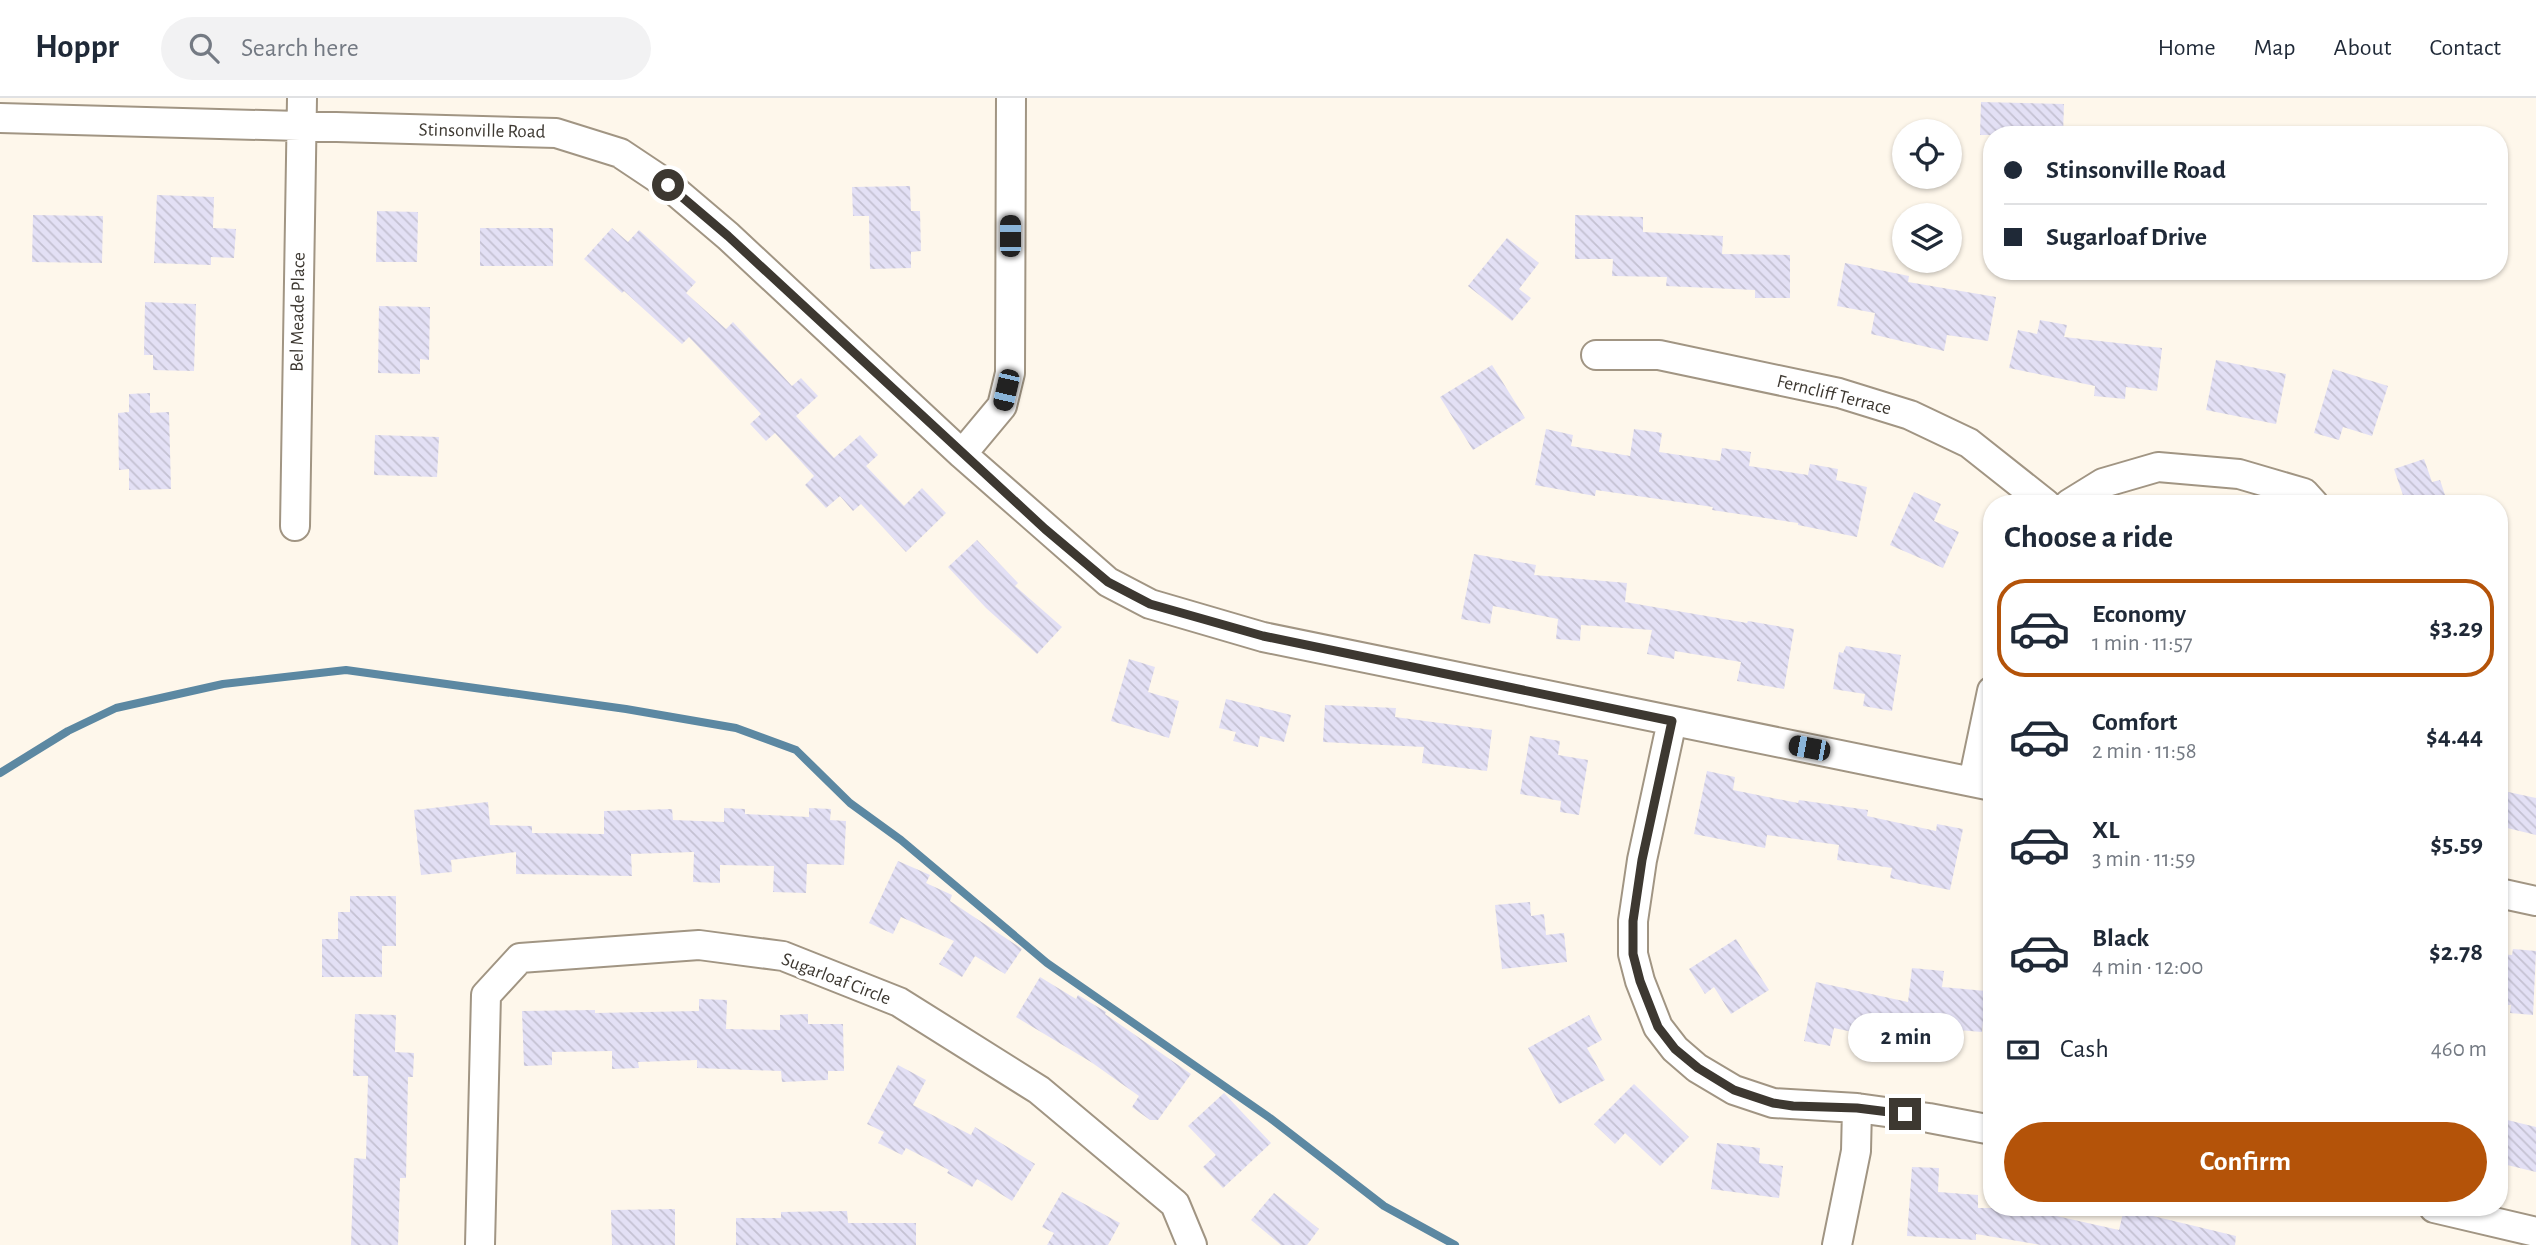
<!DOCTYPE html>
<meta charset="utf-8">
<style>
body{margin:0;font-family:"Alegreya Sans",sans-serif;background:#f2f2f3;color:#1f2937;height:100vh;display:flex;flex-direction:column;font-size:26px;white-space:nowrap}
*{box-sizing:border-box;margin:0}
p{font-size:23px;color:#747a83}
.icon{flex:none;width:38px;height:38px;fill:none;stroke:currentColor;stroke-width:2;stroke-linecap:round;stroke-linejoin:round}
.map{position:relative;flex:1;overflow:hidden}
.side{position:absolute;left:1983px;top:397px;width:525px;height:721px;display:flex;flex-direction:column;background:#fff;border-radius:28px;box-shadow:0 2px 5px #0004}
.side>*{flex:none}
.top-card{position:absolute;left:1983px;top:28px;width:525px;height:154px;border-radius:28px;box-shadow:0 2px 5px #0004;display:grid;align-content:center;height:154px;padding:0 21px;background:#fff}
.tools{position:absolute;left:1892px;top:21px;display:grid;gap:14px}
.tools a{display:grid;place-items:center;width:70px;height:70px;border-radius:50%;background:#fff;box-shadow:0 2px 5px #0004;font-size:35px}
.end{position:absolute;width:32px;height:32px;margin:-16px;border:9px solid #3d3831;background:#fff;box-shadow:0 0 0 4px #fff}
.from{border-radius:50%}
.bubble{position:absolute;height:49px;border-radius:24px;background:#fff;box-shadow:0 2px 5px #0004;font-size:23px;font-weight:700;line-height:49px;text-align:center}
.car{position:absolute;width:21px;height:42px;margin:-21px -10px;border-radius:9px;box-shadow:0 0 5px 2px #0007;background:linear-gradient(#222 24%,#8ab4d8 0 40%,#222 0 76%,#8ab4d8 0 86%,#222 0)}
.top-card b{display:flex;align-items:center;gap:24px;height:66px;font-size:26px}
.top-card b+b{border-top:2px solid #e0e1e3}
.top-card i{width:18px;height:18px;background:#1f2937}
ul{padding:0;list-style:none}
li{display:flex;align-items:center;gap:21px;height:98px;margin:0 14px 10px;padding:0 7px;border:4px solid transparent;border-radius:28px}
li div{flex:1}
li b{display:block;font-size:26px}
li em{font-style:normal;font-weight:700}
li.selected{border-color:#b45309}
li>.icon{width:63px;height:63px;stroke-width:1.5}
h2{padding:0 21px;font-size:32px;line-height:84px}
.pay{display:flex;align-items:center;gap:18px;height:77px;padding:0 21px;font-size:26px}
.pay p{margin-inline-start:auto}
.primary-button{display:flex;gap:14px;margin-top:auto;padding:14px 21px}
.primary-button a{flex:1;height:80px;border-radius:42px;background:#b45309;color:#fff;font-size:28px;font-weight:700;line-height:80px;text-align:center}
header{display:flex;align-items:center;gap:42px;box-sizing:border-box;height:98px;padding:0 35px;background:#fff;border-bottom:2px solid #e0e1e3}
header strong{font-size:33px}
nav{display:flex;gap:38px;margin-inline-start:auto;font-size:24px}
.search{width:490px;height:63px;background:#f2f2f3;display:flex;align-items:center;gap:18px;box-sizing:border-box;padding:0 24px;border-radius:38px;color:#747a83;font-size:26px}
.map>svg:first-child{display:block}
</style>
<header>
<strong>Hoppr</strong>
<div class="search"><svg class="icon" aria-label="search" viewBox="0 0 24 24"><circle cx="10" cy="10" r="6"/><path d="M15 15l6 6"/></svg>Search here</div>
<nav><a>Home</a><a>Map</a><a>About</a><a>Contact</a></nav>
</header>
<div class="map">
<svg width="2536" height="1147" viewBox="0 0 2536 1147">
<defs>
<pattern id="building-back-hatch" width="6" height="6" patternUnits="userSpaceOnUse" patternTransform="scale(1.75)"><rect width="6" height="6" fill="#e3e0f5"/><path d="M-1 5l2 2M0 0l6 6M5-1l2 2" fill="none" stroke="#c4c1d2"/></pattern>
</defs>
<rect width="100%" height="100%" fill="#fef7eb"/>
<g fill="none" stroke-linecap="round" stroke-linejoin="round">
<path stroke="#5c88a2" stroke-width="8" d="M 0,675 L 68,633 L 116,610 L 223,586 L 346,572 L 626,611 L 736,630 L 796,652 L 850,705 L 901,742 L 1047,865 L 1270,1020 L 1384,1108 L 1455,1147"/>
</g>
<path fill="url(#building-back-hatch)" d="M 1981,4 L 2064,6 L 2063,37 L 1980,37 Z
M 910,88 L 911,113 L 920,113 L 921,153 L 911,154 L 911,170 L 870,171 L 869,118 L 853,118 L 852,89 Z
M 157,97 L 214,99 L 213,130 L 236,131 L 234,160 L 211,159 L 211,167 L 154,165 Z
M 377,113 L 418,114 L 417,164 L 376,164 Z
M 33,117 L 103,118 L 102,165 L 32,164 Z
M 1575,117 L 1643,119 L 1643,134 L 1723,138 L 1722,156 L 1790,157 L 1790,200 L 1755,200 L 1755,192 L 1666,188 L 1667,179 L 1612,178 L 1613,161 L 1575,161 Z
M 480,130 L 553,130 L 553,168 L 480,168 Z
M 612,130 L 628,144 L 639,132 L 696,184 L 686,195 L 726,231 L 733,224 L 792,288 L 801,280 L 818,298 L 796,318 L 834,360 L 860,337 L 878,357 L 866,368 L 904,408 L 922,390 L 946,415 L 906,454 L 861,406 L 853,413 L 840,398 L 826,410 L 805,387 L 814,378 L 775,335 L 766,343 L 750,326 L 761,316 L 689,239 L 682,246 L 624,193 L 622,195 L 584,161 Z
M 1507,140 L 1539,165 L 1519,191 L 1531,200 L 1512,223 L 1468,188 Z
M 1845,165 L 1909,178 L 1908,184 L 1996,199 L 1988,243 L 1947,237 L 1944,253 L 1871,236 L 1875,215 L 1837,208 Z
M 145,204 L 196,206 L 194,273 L 153,272 L 153,257 L 144,257 Z
M 379,208 L 430,209 L 429,262 L 420,261 L 420,276 L 378,275 Z
M 2040,222 L 2067,227 L 2064,239 L 2162,250 L 2157,293 L 2126,289 L 2125,301 L 2094,298 L 2095,288 L 2009,270 L 2018,232 L 2037,236 Z
M 2216,262 L 2286,276 L 2276,326 L 2206,312 Z
M 1492,267 L 1525,320 L 1473,352 L 1440,299 Z
M 2333,271 L 2388,288 L 2372,338 L 2343,329 L 2339,342 L 2314,335 Z
M 150,295 L 150,315 L 169,314 L 171,391 L 129,392 L 129,371 L 119,372 L 118,315 L 129,314 L 129,296 Z
M 1546,331 L 1573,337 L 1571,348 L 1630,358 L 1634,331 L 1662,335 L 1659,354 L 1720,363 L 1722,350 L 1751,354 L 1749,368 L 1808,377 L 1810,366 L 1838,371 L 1836,382 L 1867,389 L 1857,439 L 1798,427 L 1798,425 L 1712,412 L 1713,409 L 1596,392 L 1595,398 L 1535,387 Z
M 375,337 L 439,339 L 437,379 L 374,377 Z
M 2424,361 L 2432,384 L 2440,382 L 2448,406 L 2406,406 L 2394,371 Z
M 1914,394 L 1941,406 L 1934,423 L 1959,434 L 1943,470 L 1890,447 Z
M 977,442 L 1018,485 L 1015,488 L 1062,529 L 1037,556 L 986,510 L 948,469 Z
M 1474,456 L 1536,467 L 1534,477 L 1627,485 L 1625,504 L 1747,525 L 1748,523 L 1794,531 L 1784,591 L 1737,583 L 1741,564 L 1675,553 L 1674,561 L 1647,556 L 1652,532 L 1581,527 L 1580,543 L 1556,541 L 1558,521 L 1493,508 L 1490,526 L 1461,521 Z
M 1846,548 L 1901,557 L 1892,613 L 1863,608 L 1865,596 L 1833,591 L 1839,554 L 1843,555 Z
M 1129,561 L 1155,569 L 1148,594 L 1179,603 L 1169,640 L 1111,623 Z
M 1226,601 L 1291,617 L 1284,644 L 1260,638 L 1258,649 L 1233,643 L 1236,634 L 1219,630 Z
M 1325,607 L 1396,610 L 1395,619 L 1492,632 L 1487,673 L 1422,665 L 1424,649 L 1323,644 Z
M 1530,638 L 1560,643 L 1558,657 L 1588,662 L 1579,717 L 1560,714 L 1561,703 L 1520,696 Z
M 1707,673 L 1735,679 L 1733,692 L 1798,705 L 1799,702 L 1868,712 L 1867,718 L 1936,733 L 1937,726 L 1963,731 L 1950,792 L 1890,780 L 1892,770 L 1837,762 L 1839,747 L 1767,737 L 1765,750 L 1694,736 Z
M 2499,692 L 2536,700 L 2536,737 L 2499,728 Z
M 488,704 L 490,727 L 532,728 L 532,735 L 604,736 L 604,713 L 672,711 L 673,722 L 724,724 L 724,710 L 745,711 L 745,716 L 809,719 L 809,710 L 831,711 L 830,722 L 846,723 L 844,767 L 807,766 L 806,795 L 773,794 L 774,768 L 720,767 L 720,785 L 693,784 L 694,754 L 631,756 L 632,778 L 516,776 L 516,754 L 451,762 L 452,774 L 421,777 L 414,712 Z
M 898,763 L 930,777 L 926,785 L 952,797 L 950,803 L 1022,851 L 1005,876 L 975,858 L 962,879 L 939,866 L 954,843 L 901,819 L 893,836 L 869,825 Z
M 350,798 L 396,798 L 396,848 L 382,848 L 382,879 L 322,879 L 322,841 L 338,841 L 338,814 L 350,814 Z
M 1530,804 L 1531,818 L 1544,816 L 1546,837 L 1564,835 L 1567,864 L 1502,871 L 1495,807 Z
M 1736,841 L 1769,892 L 1731,916 L 1714,889 L 1705,896 L 1689,871 Z
M 2513,851 L 2536,853 L 2533,917 L 2510,915 L 2511,907 L 2499,907 L 2499,856 L 2512,857 Z
M 1912,870 L 1944,873 L 1942,889 L 1986,893 L 1982,934 L 1874,925 L 1871,938 L 1834,930 L 1830,948 L 1804,943 L 1816,884 L 1908,904 Z
M 1040,879 L 1076,901 L 1078,897 L 1106,914 L 1105,916 L 1191,976 L 1158,1022 L 1150,1022 L 1132,1009 L 1139,998 L 1091,964 L 1016,919 Z
M 699,901 L 727,902 L 726,931 L 780,932 L 780,917 L 808,916 L 808,926 L 843,926 L 844,973 L 828,973 L 828,982 L 782,984 L 781,973 L 697,970 L 697,962 L 638,964 L 639,970 L 612,971 L 612,953 L 552,954 L 552,967 L 524,968 L 522,913 L 595,912 L 595,915 L 699,913 Z
M 355,916 L 396,917 L 395,954 L 414,955 L 413,979 L 408,979 L 406,1080 L 400,1080 L 398,1147 L 351,1147 L 354,1060 L 366,1061 L 368,978 L 353,978 Z
M 1589,917 L 1602,942 L 1587,950 L 1605,982 L 1559,1006 L 1528,950 Z
M 898,967 L 926,982 L 913,1007 L 971,1037 L 975,1029 L 1035,1066 L 1012,1103 L 977,1081 L 972,1089 L 947,1075 L 949,1072 L 906,1050 L 902,1057 L 878,1045 L 884,1034 L 867,1026 Z
M 1634,986 L 1689,1039 L 1660,1068 L 1625,1035 L 1615,1046 L 1594,1026 Z
M 1224,995 L 1271,1045 L 1223,1090 L 1203,1069 L 1216,1057 L 1188,1028 Z
M 2499,1020 L 2536,1029 L 2536,1074 L 2499,1065 Z
M 1717,1045 L 1760,1050 L 1759,1065 L 1783,1068 L 1779,1100 L 1711,1091 Z
M 1912,1069 L 1939,1070 L 1938,1094 L 1978,1097 L 1978,1110 L 2053,1110 L 2052,1117 L 2119,1132 L 2124,1111 L 2236,1138 L 2235,1147 L 2041,1147 L 1976,1136 L 1976,1142 L 1907,1138 Z
M 1062,1094 L 1120,1125 L 1108,1147 L 1047,1147 L 1054,1135 L 1042,1129 Z
M 1274,1095 L 1319,1131 L 1307,1147 L 1281,1147 L 1251,1122 Z
M 675,1111 L 675,1147 L 612,1147 L 611,1112 Z
M 847,1113 L 848,1125 L 916,1125 L 916,1147 L 736,1147 L 736,1120 L 781,1120 L 781,1114 Z"/>
<g fill="none" stroke-linecap="round" stroke-linejoin="round">
<defs>
<path id="minor" d="M 0,20 L 556,35 L 620,55 L 668,87 L 728,138 L 962,356 L 1108,484 L 1150,506 L 1263,539 L 1992,688
M 1596,257 L 1659,257 L 1839,295 L 1910,317 L 1969,345 L 2046,406
M 962,356 L 1002,308 L 1010,275 L 1011,0
M 2069,406 L 2103,385 L 2158,369 L 2239,376 L 2304,395 L 2314,406
M 295,428 L 302,0
M 1672,623 L 1642,762 L 1633,823 L 1633,856 L 1640,883 L 1658,929 L 1675,951 L 1697,970 L 1734,992 L 1773,1005 L 1857,1010 L 1929,1020 L 1992,1032
M 1973,684 L 1992,593
M 2499,795 L 2536,803
M 2434,1110 L 2536,1134
M 480,1147 L 486,897 L 520,860 L 699,847 L 783,858 L 899,904 L 1039,992 L 1175,1106 L 1192,1147
M 1837,1147 L 1856,1053 L 1857,1010"/>
</defs>
<use href="#minor" stroke="#a19583" stroke-width="32"/>
<use href="#minor" stroke="#fff" stroke-width="28"/>
</g>
<g fill="none" stroke-linecap="round" stroke-linejoin="round">
<path stroke="#3d3831" stroke-width="9" d="M 668,87 L 728,138 L 1045,431 L 1108,484 L 1150,506 L 1263,538 L 1672,623 L 1642,762 L 1633,823 L 1633,856 L 1640,883 L 1658,929 L 1675,951 L 1698,970 L 1734,992 L 1773,1005 L 1793,1008 L 1857,1010 L 1905,1016"/>
</g>
<g text-anchor="middle" dominant-baseline="central" stroke-width="7" stroke-linejoin="round" paint-order="stroke">
<g font-size="19" fill="#3d3831" stroke="#fff">
<text transform="translate(482 33) rotate(1)">Stinsonville Road</text>
<text transform="translate(298 214) rotate(-89)">Bel Meade Place</text>
<text transform="translate(1834 297) rotate(14)">Ferncliff Terrace</text>
<text transform="translate(836 881) rotate(21)">Sugarloaf Circle</text>
</g>
</g>
</svg>
<div class="tools">
<a><svg class="icon" aria-label="locate" viewBox="0 0 24 24"><circle cx="12" cy="12" r="6"/><path d="M12 2v4M12 18v4M2 12h4M18 12h4"/></svg></a>
<a><svg class="icon" aria-label="layers" viewBox="0 0 24 24"><path d="M12 4l9 5-9 5-9-5zM3 14l9 5 9-5"/></svg></a>
</div>
<i class="end from" style="left:668px;top:87px"></i>
<i class="end" style="left:1905px;top:1016px"></i>
<div class="bubble" style="left:1848px;top:915px;width:116px">2 min</div>
<i class="car" style="left:1010px;top:138px;rotate:0deg"></i>
<i class="car" style="left:1006px;top:292px;rotate:193deg"></i>
<i class="car" style="left:1809px;top:650px;rotate:281deg"></i>
<div class="top-card">
<b><i class="from"></i>Stinsonville Road</b>
<b><i></i>Sugarloaf Drive</b>
</div>
<section class="side">
<h2>Choose a ride</h2>
<ul>
<li class="selected"><svg class="icon" aria-label="car" viewBox="0 0 24 24"><path d="M5 17H2v-5l4-1 3-4h7l3 4 3 1v5h-3M9 17h6M6 11h13"/><circle cx="7" cy="17" r="2"/><circle cx="17" cy="17" r="2"/></svg><div><b>Economy</b><p>1 min · 11:57</p></div><em>$3.29</em></li>
<li><svg class="icon" aria-label="car" viewBox="0 0 24 24"><path d="M5 17H2v-5l4-1 3-4h7l3 4 3 1v5h-3M9 17h6M6 11h13"/><circle cx="7" cy="17" r="2"/><circle cx="17" cy="17" r="2"/></svg><div><b>Comfort</b><p>2 min · 11:58</p></div><em>$4.44</em></li>
<li><svg class="icon" aria-label="car" viewBox="0 0 24 24"><path d="M5 17H2v-5l4-1 3-4h7l3 4 3 1v5h-3M9 17h6M6 11h13"/><circle cx="7" cy="17" r="2"/><circle cx="17" cy="17" r="2"/></svg><div><b>XL</b><p>3 min · 11:59</p></div><em>$5.59</em></li>
<li><svg class="icon" aria-label="car" viewBox="0 0 24 24"><path d="M5 17H2v-5l4-1 3-4h7l3 4 3 1v5h-3M9 17h6M6 11h13"/><circle cx="7" cy="17" r="2"/><circle cx="17" cy="17" r="2"/></svg><div><b>Black</b><p>4 min · 12:00</p></div><em>$2.78</em></li>
</ul>
<div class="pay"><svg class="icon" aria-label="cash" viewBox="0 0 24 24"><path d="M3 7h18v10H3z"/><circle cx="12" cy="12" r="2"/></svg>Cash<p>460 m</p></div>
<div class="primary-button"><a>Confirm</a></div>
</section>
</div>
